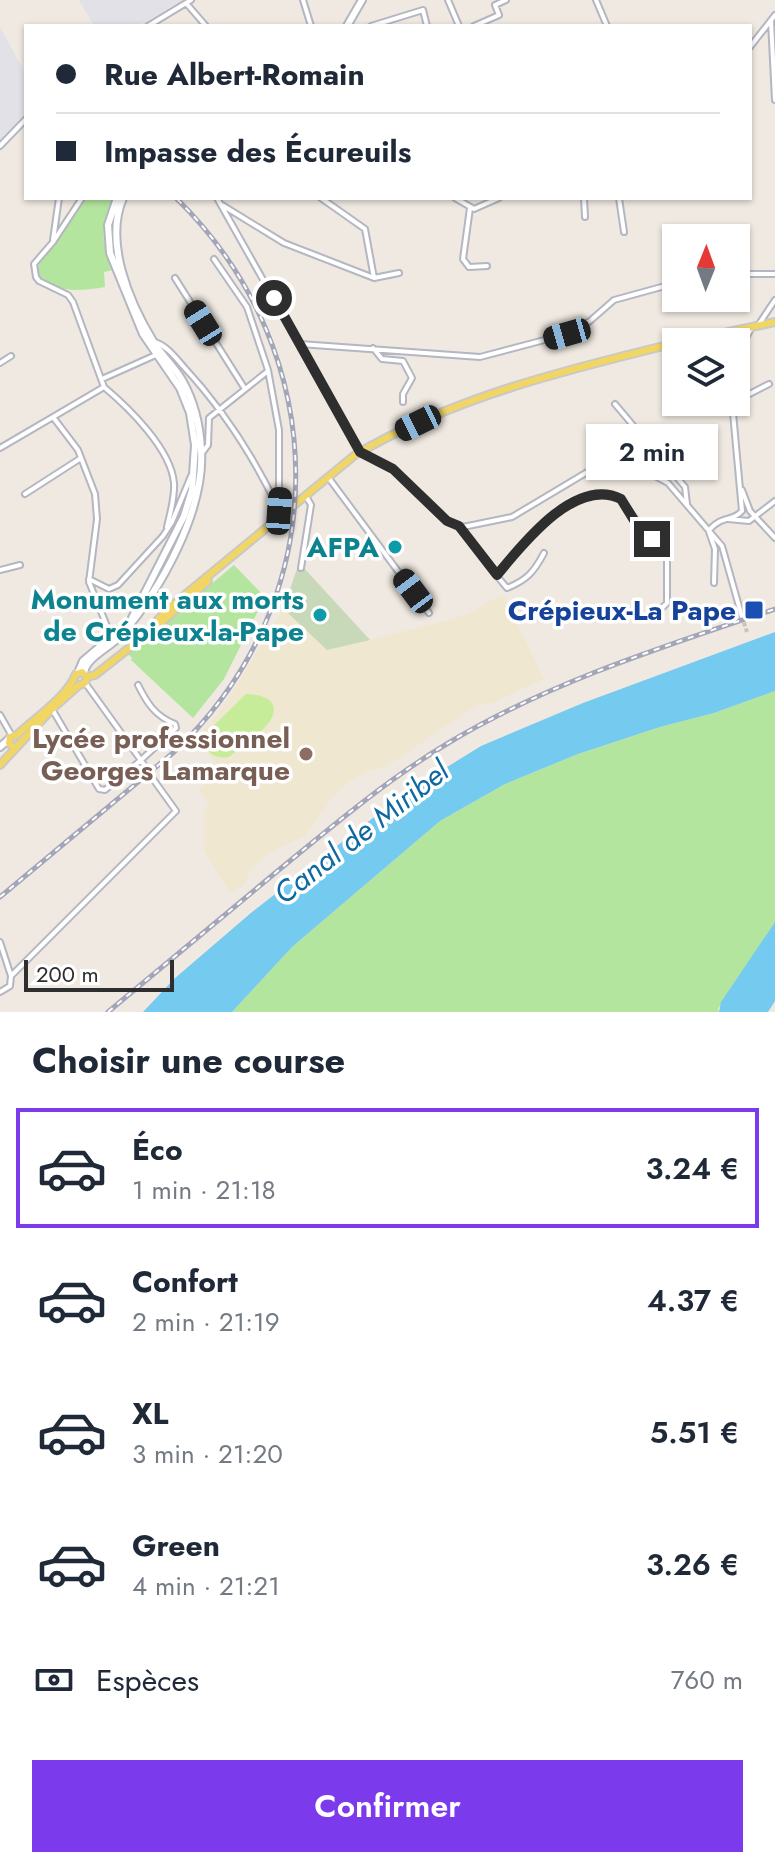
<!DOCTYPE html>
<html lang="fr">
<meta charset="utf-8">
<style>
body{margin:0;font-family:Jost,sans-serif;background:#f6f6f7;color:#1f2937;height:100vh;display:flex;flex-direction:column;font-size:30px;white-space:nowrap}
*{box-sizing:border-box;margin:0}
p{font-size:26px;color:#747a83}
.icon{flex:none;width:44px;height:44px;fill:none;stroke:currentColor;stroke-width:2;stroke-linecap:round;stroke-linejoin:round}
.map{position:relative;height:1012px;overflow:hidden}
.sheet{display:flex;flex-direction:column;background:#fff;flex:1}
.sheet>*{flex:none}
.guide{position:absolute;left:24px;top:24px;width:728px;height:176px;border-radius:0px;box-shadow:0 2px 6px #0004;display:grid;align-content:center;height:176px;padding:0 32px;background:#fff}
.needle{width:52px;rotate:1deg}
.fabs{position:absolute;left:662px;top:224px;display:grid;gap:16px}
.fabs a{display:grid;place-items:center;width:88px;height:88px;border-radius:0px;background:#fff;box-shadow:0 2px 6px #0004;font-size:40px}
.scale{position:absolute;left:24px;bottom:20px;width:150px;box-sizing:border-box;padding-left:8px;border:4px solid #2e2e2e;border-top:0;font-size:22px;line-height:28px;white-space:nowrap;color:#2e2e2e;-webkit-text-stroke:6px #fff;paint-order:stroke}
.end{position:absolute;width:36px;height:36px;margin:-18px;border:10px solid #2e2e2e;background:#fff;box-shadow:0 0 0 4px #fff}
.from{border-radius:50%}
.bubble{position:absolute;height:56px;border-radius:0px;background:#fff;box-shadow:0 2px 6px #0004;font-size:26px;font-weight:600;line-height:56px;text-align:center}
.car{position:absolute;width:24px;height:48px;margin:-24px -12px;border-radius:10px;box-shadow:0 0 6px 2px #0007;background:linear-gradient(#222 24%,#8ab4d8 0 40%,#222 0 76%,#8ab4d8 0 86%,#222 0)}
.guide b{display:flex;align-items:center;gap:28px;height:76px;font-size:30px}
.guide b+b{border-top:2px solid #e0e1e3}
.guide i{width:20px;height:20px;background:#1f2937}
ul{padding:0;list-style:none}
li{display:flex;align-items:center;gap:24px;height:120px;margin:0 16px 12px;padding:0 16px;border:4px solid transparent;border-radius:0px}
li div{flex:1}
li b{display:block;font-size:30px}
li em{font-style:normal;font-weight:600}
li.current{border-color:#7c3aed}
li>.icon{width:72px;height:72px;stroke-width:1.5}
h2{padding:0 32px;font-size:36px;line-height:96px}
.pay{display:flex;align-items:center;gap:20px;height:88px;padding:0 32px;font-size:30px}
.pay p{margin-inline-start:auto}
.button{display:flex;gap:16px;margin-top:auto;padding:16px 32px}
.button a{flex:1;height:92px;border-radius:0px;background:#7c3aed;color:#fff;font-size:32px;font-weight:600;line-height:92px;text-align:center}
.map>svg:first-child{display:block}
</style>
<div class="map">
<svg width="775" height="1012" viewBox="0 0 775 1012">
<rect width="100%" height="100%" fill="#efe9e1"/>
<path fill="#e3e1e8" d="M 79,0 L 183,0 L 138,26 L 94,26 Z
M 0,27 L 26,75 L 26,114 L 0,142 Z"/>
<path fill="#f0e7d1" d="M 501,595 L 504,596 L 544,679 L 492,703 L 476,706 L 386,767 L 369,771 L 351,780 L 334,795 L 306,835 L 267,854 L 249,872 L 245,884 L 231,894 L 204,851 L 204,808 L 209,803 L 198,790 L 221,768 L 192,738 L 206,728 L 229,698 L 283,609 L 328,650 L 453,619 L 470,613 Z"/>
<path fill="#b3e59e" d="M 86,198 L 113,198 C 101,229 100,240 113,270 L 104,272 L 105,287 C 81,291 59,294 39,276 L 38,265 L 53,247 Z
M 234,565 L 265,597 L 224,679 L 193,718 L 131,660 L 132,658 L 128,654 Z
M 775,691 L 775,922 L 718,1009 L 719,1012 L 232,1012 L 292,947 L 440,821 L 505,784 L 578,754 L 660,727 L 714,713 Z"/>
<path fill="#c7d9b8" d="M 298,566 L 303,567 L 370,640 L 327,650 L 288,613 L 291,610 L 288,607 L 283,609 Z"/>
<path fill="#c6ec9a" d="M 246,694 C 261,694 283,700 270,721 C 261,734 241,746 229,757 C 213,760 203,751 205,734 Z"/>
<path fill="#75caef" d="M 775,632 L 775,691 L 714,713 L 660,727 L 578,754 L 505,784 L 440,821 L 292,947 L 232,1012 L 143,1012 L 174,979 L 252,912 L 405,793 L 481,746 L 583,703 Z
M 775,922 L 775,1001 L 768,1012 L 719,1012 L 721,1002 Z"/>
<g fill="none" stroke-linecap="round" stroke-linejoin="round">
<path stroke="#c8c4bd" stroke-width="4" stroke-dasharray="4 2" stroke-linecap="butt" d="M 742,617 L 747,632"/>
<defs>
<path id="street" d="M 303,0 L 311,26
M 448,0 L 459,26
M 596,0 L 607,26
M 186,3 L 206,26
M 771,21 L 775,100
M 148,26 L 191,0
M 371,26 L 423,10 L 427,26
M 474,26 L 499,15 L 495,5 L 506,0
M 750,47 L 775,15
M 0,146 L 26,119
M 82,198 L 53,242 L 34,264 L 36,277 L 39,281 L 68,295 L 73,302 L 104,387 L 53,417 L 78,450 L 95,494 L 97,519 L 89,582 L 111,636
M 217,198 L 360,452 L 393,469 L 447,521 L 463,527 L 512,517 L 594,468 L 624,465 L 644,470 L 668,483 L 722,546 L 742,617
M 321,198 L 365,229 L 374,278 L 399,273
M 455,198 L 474,209 L 499,198
M 584,198 L 585,217
M 619,198 L 624,232
M 222,205 L 284,243 L 374,278
M 470,208 L 463,259 L 469,267 L 487,266
M 53,240 L 59,198
M 214,259 L 247,307 L 268,370 L 279,430 L 279,511
M 736,274 L 775,274
M 175,278 L 245,389
M 759,324 L 775,300
M 155,342 C 167,346 175,357 183,366 C 223,409 254,457 279,510
M 300,344 L 480,357 L 567,334 L 590,321 L 614,300 L 676,283
M 373,348 L 382,359 L 403,361 L 412,378 L 403,394 L 403,402
M 736,356 L 752,327
M 0,363 L 11,356
M 102,379 L 158,354
M 104,387 C 129,408 171,449 174,483 C 175,498 170,513 167,527
M 736,401 L 769,384
M 615,404 L 685,487 L 687,504
M 0,448 L 53,417
M 202,453 L 208,445 L 209,418 L 268,371
M 328,477 L 429,613
M 742,490 L 750,511 L 775,538
M 25,494 L 81,458
M 728,519 L 749,521 L 775,501
M 460,528 L 497,575 C 520,548 576,478 617,497 C 621,499 623,502 626,506 C 640,526 649,536 667,553 L 667,603 L 661,609
M 708,529 L 715,549 L 714,583
M 710,529 C 723,515 732,522 742,511 L 732,402
M 301,568 L 311,505 L 306,496
M 0,570 L 20,565
M 497,576 L 507,588 C 527,580 534,572 544,553
M 89,579 L 109,589 L 118,585 L 163,536 L 172,522 L 191,476
M 86,684 L 145,766
M 138,685 C 147,703 155,716 175,724 L 176,728 L 141,760
M 52,709 L 99,789 L 105,790 L 141,760
M 0,715 L 12,736
M 0,942 L 11,976
M 0,992 L 10,986 L 11,976 L 176,811 L 153,779"/>
<path id="secondary" d="M 347,26 L 362,0
M 117,198 L 108,225 L 110,253 L 143,334 L 180,388 L 190,413 L 195,445 L 192,490 L 184,516 L 132,618
M 78,673 L 83,661 L 124,626
M 84,673 C 86,657 110,648 121,635 C 160,591 205,511 201,450 C 200,426 194,401 182,380 C 174,366 161,355 153,341 C 129,302 104,242 123,198
M 0,747 L 9,739"/>
<path id="primary" d="M 682,342 L 775,322
M 144,635 L 169,608 L 355,455 C 454,397 565,370 676,343
M 14,748 L 9,743 L 10,737 L 17,735 C 36,717 67,697 76,674 L 82,672 L 87,677
M 0,765 L 52,709 L 79,685 L 85,683 L 87,677 L 95,675 L 156,627 L 208,581"/>
</defs>
<use href="#street" stroke="#b4b6c1" stroke-width="8"/>
<use href="#secondary" stroke="#b4b6c1" stroke-width="10"/>
<use href="#primary" stroke="#c9c9c9" stroke-width="10"/>
<use href="#street" stroke="#fff" stroke-width="4"/>
<use href="#secondary" stroke="#fff" stroke-width="6"/>
<use href="#primary" stroke="#f1d663" stroke-width="6"/>
<defs>
<path id="rail" d="M 0,897 L 174,752 C 337,599 335,353 176,198
M 108,1012 C 165,964 223,917 280,869 C 335,824 389,778 450,742 C 550,682 665,646 775,609"/>
</defs>
<use href="#rail" stroke="#a3a5b8" stroke-width="5"/>
<use href="#rail" stroke="#fff" stroke-width="2" stroke-dasharray="6" stroke-linecap="butt"/>
<defs>
<path id="street-bridge" d="M 145,766 L 153,779"/>
</defs>
<use href="#street-bridge" stroke="#b4b6c1" stroke-width="8" stroke-linecap="butt"/>
<use href="#street-bridge" stroke="#fff" stroke-width="4"/>
</g>
<g fill="none" stroke-linecap="round" stroke-linejoin="round">
<path stroke="#2e2e2e" stroke-width="10" d="M 274,298 L 360,452 L 393,469 L 447,521 L 459,526 L 497,575 C 522,545 575,476 621,499 L 637,525 L 652,539"/>
</g>
<g fill="#0f9aa8" stroke="#fff" stroke-width="3">
<circle cx="395" cy="547" r="8"/>
<circle cx="320" cy="615" r="8"/>
</g>
<rect fill="#1a4fb4" stroke="#fff" stroke-width="3" x="744" y="600" width="20" height="20" rx="4"/>
<circle fill="#8d6e63" stroke="#fff" stroke-width="3" cx="306" cy="754" r="8"/>
<g text-anchor="middle" dominant-baseline="central" stroke-width="7" stroke-linejoin="round" paint-order="stroke">
<g font-size="28" font-weight="bold" fill="#0d838f" stroke="#fff" text-anchor="end">
<text x="379" y="547">AFPA</text>
<text x="304" y="599">Monument aux morts<tspan x="304" dy="32">de Crépieux-la-Pape</tspan></text>
</g>
<g font-size="28" font-weight="bold" fill="#164399" stroke="#fff" text-anchor="end">
<text x="736" y="610">Crépieux-La Pape</text>
</g>
<g font-size="28" font-weight="bold" fill="#785e54" stroke="#fff" text-anchor="end">
<text x="290" y="738">Lycée professionnel<tspan x="290" dy="32">Georges Lamarque</tspan></text>
</g>
<g font-size="30" font-style="italic" fill="#0e69a2" stroke="#fff">
<text transform="translate(361 832) rotate(-38)">Canal de Miribel</text>
</g>
</g>
</svg>
<div class="fabs">
<a><svg class="needle" viewBox="-14 -14 28 28"><path d="M0-13l5 13h-10z" fill="#e53935"/><path d="M0 13l5-13h-10z" fill="#747a83"/></svg></a>
<a><svg class="icon" aria-label="layers" viewBox="0 0 24 24"><path d="M12 4l9 5-9 5-9-5zM3 14l9 5 9-5"/></svg></a>
</div>
<div class="scale">200 m</div>
<i class="end from" style="left:274px;top:298px"></i>
<i class="end" style="left:652px;top:539px"></i>
<div class="bubble" style="left:586px;top:424px;width:132px">2 min</div>
<i class="car" style="left:203px;top:323px;rotate:328deg"></i>
<i class="car" style="left:567px;top:334px;rotate:254deg"></i>
<i class="car" style="left:418px;top:423px;rotate:244deg"></i>
<i class="car" style="left:279px;top:511px;rotate:4deg"></i>
<i class="car" style="left:413px;top:591px;rotate:323deg"></i>
<div class="guide">
<b><i class="from"></i>Rue Albert-Romain</b>
<b><i></i>Impasse des Écureuils</b>
</div>
</div>
<section class="sheet">
<h2>Choisir une course</h2>
<ul>
<li class="current"><svg class="icon" aria-label="car" viewBox="0 0 24 24"><path d="M5 17H2v-5l4-1 3-4h7l3 4 3 1v5h-3M9 17h6M6 11h13"/><circle cx="7" cy="17" r="2"/><circle cx="17" cy="17" r="2"/></svg><div><b>Éco</b><p>1 min · 21:18</p></div><em>3.24 €</em></li>
<li><svg class="icon" aria-label="car" viewBox="0 0 24 24"><path d="M5 17H2v-5l4-1 3-4h7l3 4 3 1v5h-3M9 17h6M6 11h13"/><circle cx="7" cy="17" r="2"/><circle cx="17" cy="17" r="2"/></svg><div><b>Confort</b><p>2 min · 21:19</p></div><em>4.37 €</em></li>
<li><svg class="icon" aria-label="car" viewBox="0 0 24 24"><path d="M5 17H2v-5l4-1 3-4h7l3 4 3 1v5h-3M9 17h6M6 11h13"/><circle cx="7" cy="17" r="2"/><circle cx="17" cy="17" r="2"/></svg><div><b>XL</b><p>3 min · 21:20</p></div><em>5.51 €</em></li>
<li><svg class="icon" aria-label="car" viewBox="0 0 24 24"><path d="M5 17H2v-5l4-1 3-4h7l3 4 3 1v5h-3M9 17h6M6 11h13"/><circle cx="7" cy="17" r="2"/><circle cx="17" cy="17" r="2"/></svg><div><b>Green</b><p>4 min · 21:21</p></div><em>3.26 €</em></li>
</ul>
<div class="pay"><svg class="icon" aria-label="cash" viewBox="0 0 24 24"><path d="M3 7h18v10H3z"/><circle cx="12" cy="12" r="2"/></svg>Espèces<p>760 m</p></div>
<div class="button"><a>Confirmer</a></div>
</section>
